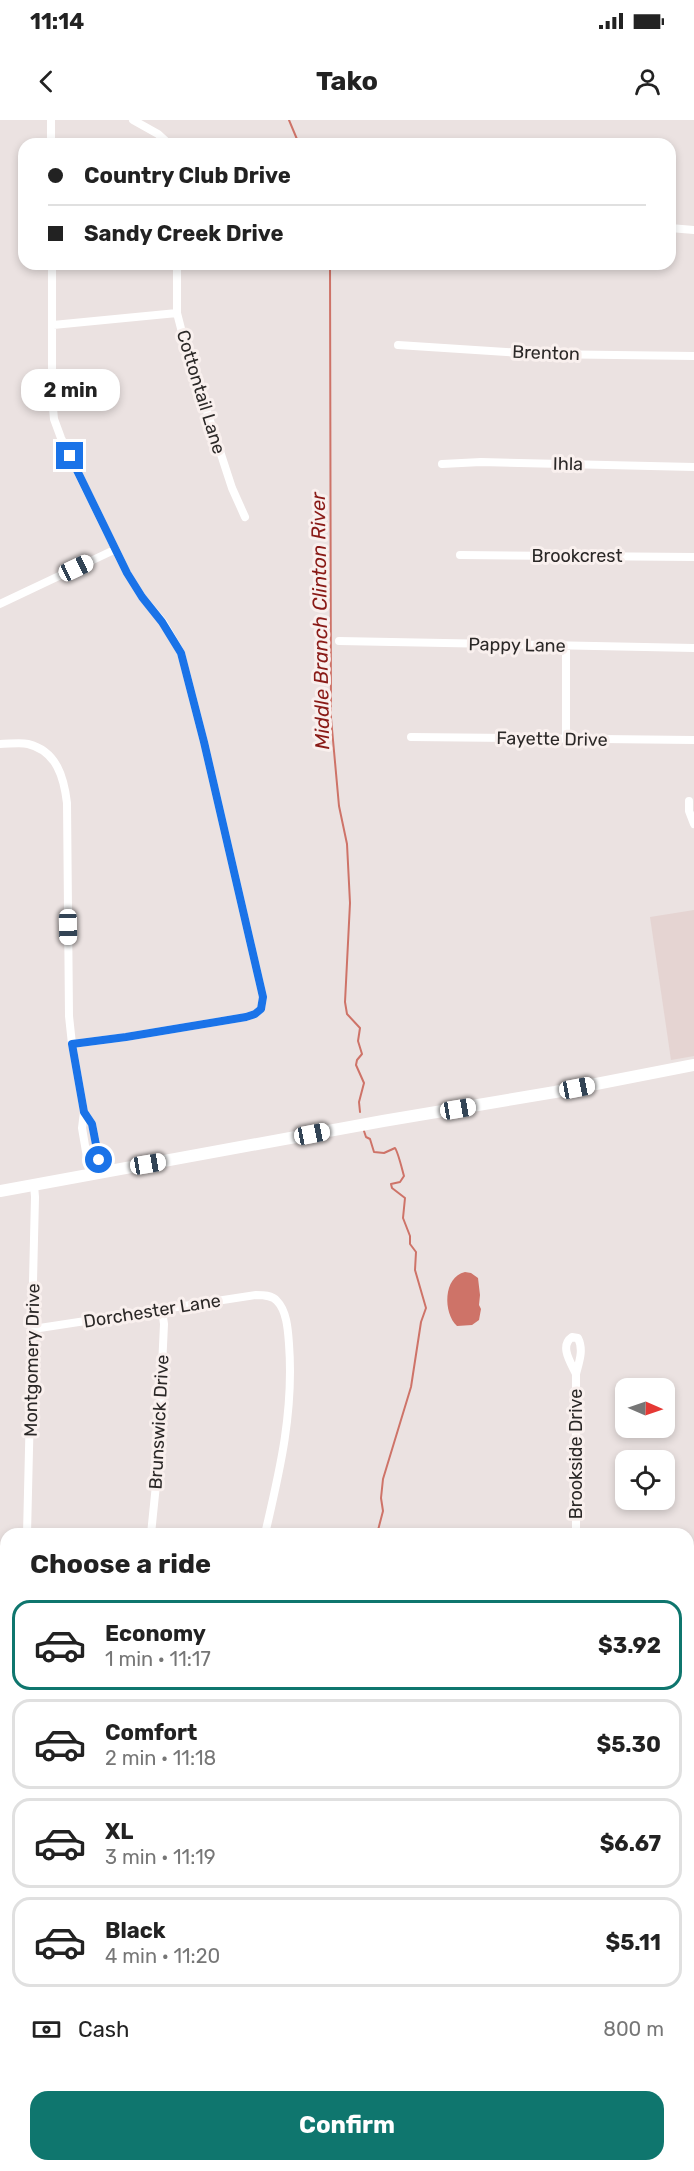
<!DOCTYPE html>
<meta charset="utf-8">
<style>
body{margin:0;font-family:Rubik,sans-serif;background:#f2f2f2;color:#222;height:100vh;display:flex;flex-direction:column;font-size:22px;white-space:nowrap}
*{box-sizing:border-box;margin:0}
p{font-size:20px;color:#767676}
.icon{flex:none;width:33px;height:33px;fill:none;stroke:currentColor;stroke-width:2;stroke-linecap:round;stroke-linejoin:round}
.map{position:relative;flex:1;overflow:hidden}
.panel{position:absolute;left:0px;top:1408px;width:694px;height:644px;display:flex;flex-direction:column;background:#fff;border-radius:18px 18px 0 0;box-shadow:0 3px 9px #0003}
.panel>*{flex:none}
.top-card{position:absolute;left:18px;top:18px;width:658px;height:132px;border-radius:18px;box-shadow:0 3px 9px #0003;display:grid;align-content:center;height:132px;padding:0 30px;background:#fff}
.needle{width:39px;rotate:92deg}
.controls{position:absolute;left:615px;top:1258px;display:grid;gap:12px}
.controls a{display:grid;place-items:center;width:60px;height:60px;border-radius:12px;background:#fff;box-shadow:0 3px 9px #0003;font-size:30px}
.end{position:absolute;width:27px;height:27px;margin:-14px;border:8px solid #1a73e8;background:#fff;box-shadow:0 0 0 3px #fff}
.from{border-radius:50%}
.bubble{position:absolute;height:42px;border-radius:18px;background:#fff;box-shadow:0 3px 9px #0003;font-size:20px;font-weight:700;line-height:42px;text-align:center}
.car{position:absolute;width:18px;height:36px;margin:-18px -9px;border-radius:8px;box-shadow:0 0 4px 2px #0007;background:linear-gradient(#fff 24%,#345 0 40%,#fff 0 76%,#345 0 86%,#fff 0)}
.top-card b{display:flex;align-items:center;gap:21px;height:57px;font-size:22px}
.top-card b+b{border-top:2px solid #e0e0e0}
.top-card i{width:15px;height:15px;background:#222}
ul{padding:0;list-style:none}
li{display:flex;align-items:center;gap:18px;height:90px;margin:0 12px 9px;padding:0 18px;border:3px solid #e0e0e0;border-radius:18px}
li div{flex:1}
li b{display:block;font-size:22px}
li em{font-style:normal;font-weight:700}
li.selected{border-color:#0f766e}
li>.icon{width:54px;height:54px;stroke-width:1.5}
h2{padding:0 30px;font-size:27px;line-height:72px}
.pay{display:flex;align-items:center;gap:15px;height:66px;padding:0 30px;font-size:22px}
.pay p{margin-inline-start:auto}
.button{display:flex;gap:12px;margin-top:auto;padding:12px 30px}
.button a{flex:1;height:69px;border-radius:18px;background:#0f766e;color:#fff;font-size:24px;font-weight:700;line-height:69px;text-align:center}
.status{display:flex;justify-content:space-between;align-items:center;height:42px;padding:0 30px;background:#fff;direction:ltr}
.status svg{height:16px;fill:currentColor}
header{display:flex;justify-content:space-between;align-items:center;height:78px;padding:0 30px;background:#fff;font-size:27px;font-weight:700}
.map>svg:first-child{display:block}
</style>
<div class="status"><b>11:14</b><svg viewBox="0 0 49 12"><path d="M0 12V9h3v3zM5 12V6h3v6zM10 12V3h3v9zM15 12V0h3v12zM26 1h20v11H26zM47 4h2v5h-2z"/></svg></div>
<header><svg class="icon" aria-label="back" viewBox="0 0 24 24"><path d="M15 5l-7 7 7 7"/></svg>Tako<svg class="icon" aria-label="person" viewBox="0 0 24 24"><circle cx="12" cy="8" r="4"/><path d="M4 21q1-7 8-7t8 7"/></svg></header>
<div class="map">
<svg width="694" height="2051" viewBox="0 0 694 2051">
<rect width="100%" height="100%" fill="#ebe2e1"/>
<path fill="#e5d4d2" d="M 694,790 L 694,936 L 671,940 L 650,797 Z"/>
<path fill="#ce7368" d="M 465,1152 L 471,1153 L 478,1158 L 480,1175 L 479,1185 L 481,1189 L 479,1200 L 472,1205 L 457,1206 C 443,1193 443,1157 465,1152 Z"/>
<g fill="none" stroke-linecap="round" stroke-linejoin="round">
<path stroke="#ce7368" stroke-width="2" d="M 289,0 L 299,24
M 330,144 L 331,598 L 339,686 L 347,724 L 350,783 L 345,882 L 347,894 L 360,908 L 358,921 L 362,934 L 357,940 L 356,945 L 364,963 L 359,982 L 360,992
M 364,1011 L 366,1017 L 370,1019 L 374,1032 L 384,1033 L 395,1028 C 398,1032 402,1049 404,1056 L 400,1062 L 391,1064 L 392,1068 L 405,1078 L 403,1098 L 410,1116 L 410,1124 L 416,1132 L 415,1150 L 426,1188 L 421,1202 L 411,1267 L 383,1359 L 381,1378 L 383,1391 L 377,1414
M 630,2051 L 643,2046"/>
<path stroke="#fff" stroke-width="8" d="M 51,0 L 51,24
M 133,0 L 158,14 L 169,24
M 670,108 L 694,110
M 52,144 L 52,278 L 54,299 L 61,318 L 127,453 L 142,477 L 163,502 L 181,533 L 204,622 L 263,877 L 261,889 L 255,894 L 246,897 L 126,917 L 72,924
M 177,144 L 177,193 L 185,224 L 232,368 L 245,397
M 53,205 L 177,193
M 398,225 L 537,234 L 694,236
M 442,344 L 481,342 L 694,347
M 460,435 L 694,437
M 0,484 L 114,430
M 339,521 L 694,528
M 566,526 L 566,619
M 411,617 L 694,620
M 0,624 C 9,624 20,622 28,624 C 57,631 64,658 67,683 L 69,896 L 72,924 L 84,992
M 689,681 L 689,691 L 694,704
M 90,1055 L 82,1008 L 84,992 L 92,1004 L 102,1053
M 33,1209 L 256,1175 C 263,1175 272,1175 277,1181 C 287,1191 288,1211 289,1224 C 294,1291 280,1350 265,1414
M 572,1217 L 578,1218 C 584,1230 579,1242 576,1254 C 571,1243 559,1226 572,1217 Z
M 27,1414 L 35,1077 L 34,1065
M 151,1414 L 157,1355 L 164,1204 L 162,1190
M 576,1414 L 576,1254
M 688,1465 L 694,1465
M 0,1701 L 6,1700
M 688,1773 L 694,1773
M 135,2046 L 135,2051
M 260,2046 L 260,2051
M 441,2051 L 441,2046"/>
<path stroke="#fff" stroke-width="12" d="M 0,1071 L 383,1001 L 555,972 L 694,945"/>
</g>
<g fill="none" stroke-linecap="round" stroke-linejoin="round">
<path stroke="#1a73e8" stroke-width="8" d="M 70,336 L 127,453 L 142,477 L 162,502 L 181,533 L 204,622 L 263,877 L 261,889 L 255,894 L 246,897 L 126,917 L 72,924 L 84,992 L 92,1004 L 99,1040"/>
</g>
<g text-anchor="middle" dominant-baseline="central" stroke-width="6" stroke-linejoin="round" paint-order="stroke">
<g font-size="18" fill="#2b2827" stroke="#f9f0ee">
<text transform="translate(546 233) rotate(2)">Brenton</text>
<text transform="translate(201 272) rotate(73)">Cottontail Lane</text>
<text transform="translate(568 344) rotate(1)">Ihla</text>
<text x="577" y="436">Brookcrest</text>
<text transform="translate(517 525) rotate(1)">Pappy Lane</text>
<text transform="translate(552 619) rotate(1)">Fayette Drive</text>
<text transform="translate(152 1191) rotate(-9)">Dorchester Lane</text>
<text transform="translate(32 1240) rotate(-89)">Montgomery Drive</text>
<text transform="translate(159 1302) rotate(-87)">Brunswick Drive</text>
<text transform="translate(576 1334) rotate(-90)">Brookside Drive</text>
</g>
<g font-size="20" font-style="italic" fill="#891a16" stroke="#f9f0ee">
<text transform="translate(320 501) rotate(-91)">Middle Branch Clinton River</text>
</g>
</g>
</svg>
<div class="controls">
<a><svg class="needle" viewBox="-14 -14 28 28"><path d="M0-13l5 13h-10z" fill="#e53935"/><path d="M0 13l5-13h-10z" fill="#767676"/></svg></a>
<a><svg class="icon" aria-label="locate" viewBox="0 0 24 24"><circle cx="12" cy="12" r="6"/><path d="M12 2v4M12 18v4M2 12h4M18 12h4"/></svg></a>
</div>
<i class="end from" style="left:99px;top:1040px"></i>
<i class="end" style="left:70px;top:336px"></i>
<div class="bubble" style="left:21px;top:249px;width:99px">2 min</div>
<i class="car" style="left:76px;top:448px;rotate:65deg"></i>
<i class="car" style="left:68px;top:807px;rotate:179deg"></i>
<i class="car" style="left:577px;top:968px;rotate:79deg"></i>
<i class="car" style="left:458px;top:989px;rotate:80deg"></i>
<i class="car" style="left:312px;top:1014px;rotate:79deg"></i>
<i class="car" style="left:148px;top:1044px;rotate:80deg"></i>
<div class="top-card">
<b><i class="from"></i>Country Club Drive</b>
<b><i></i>Sandy Creek Drive</b>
</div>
<section class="panel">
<h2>Choose a ride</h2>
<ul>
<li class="selected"><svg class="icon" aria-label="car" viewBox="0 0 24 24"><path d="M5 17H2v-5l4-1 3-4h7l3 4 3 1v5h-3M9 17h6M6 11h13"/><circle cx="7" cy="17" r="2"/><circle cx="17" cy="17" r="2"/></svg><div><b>Economy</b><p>1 min · 11:17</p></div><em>$3.92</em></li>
<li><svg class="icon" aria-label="car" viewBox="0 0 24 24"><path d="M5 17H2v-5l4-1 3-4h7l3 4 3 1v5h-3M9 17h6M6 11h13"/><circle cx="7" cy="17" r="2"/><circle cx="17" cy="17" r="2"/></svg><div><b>Comfort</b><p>2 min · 11:18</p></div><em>$5.30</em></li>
<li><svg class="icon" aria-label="car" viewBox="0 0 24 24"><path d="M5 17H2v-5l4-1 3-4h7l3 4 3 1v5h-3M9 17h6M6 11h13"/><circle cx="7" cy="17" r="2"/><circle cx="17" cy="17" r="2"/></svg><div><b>XL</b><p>3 min · 11:19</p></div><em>$6.67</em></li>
<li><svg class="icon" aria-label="car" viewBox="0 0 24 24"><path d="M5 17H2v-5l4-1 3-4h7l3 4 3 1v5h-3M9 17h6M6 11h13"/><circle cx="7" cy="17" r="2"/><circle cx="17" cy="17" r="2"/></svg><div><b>Black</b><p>4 min · 11:20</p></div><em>$5.11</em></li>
</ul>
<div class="pay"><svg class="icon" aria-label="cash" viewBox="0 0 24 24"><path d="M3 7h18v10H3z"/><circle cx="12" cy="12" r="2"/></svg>Cash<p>800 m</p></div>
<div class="button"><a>Confirm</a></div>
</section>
</div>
